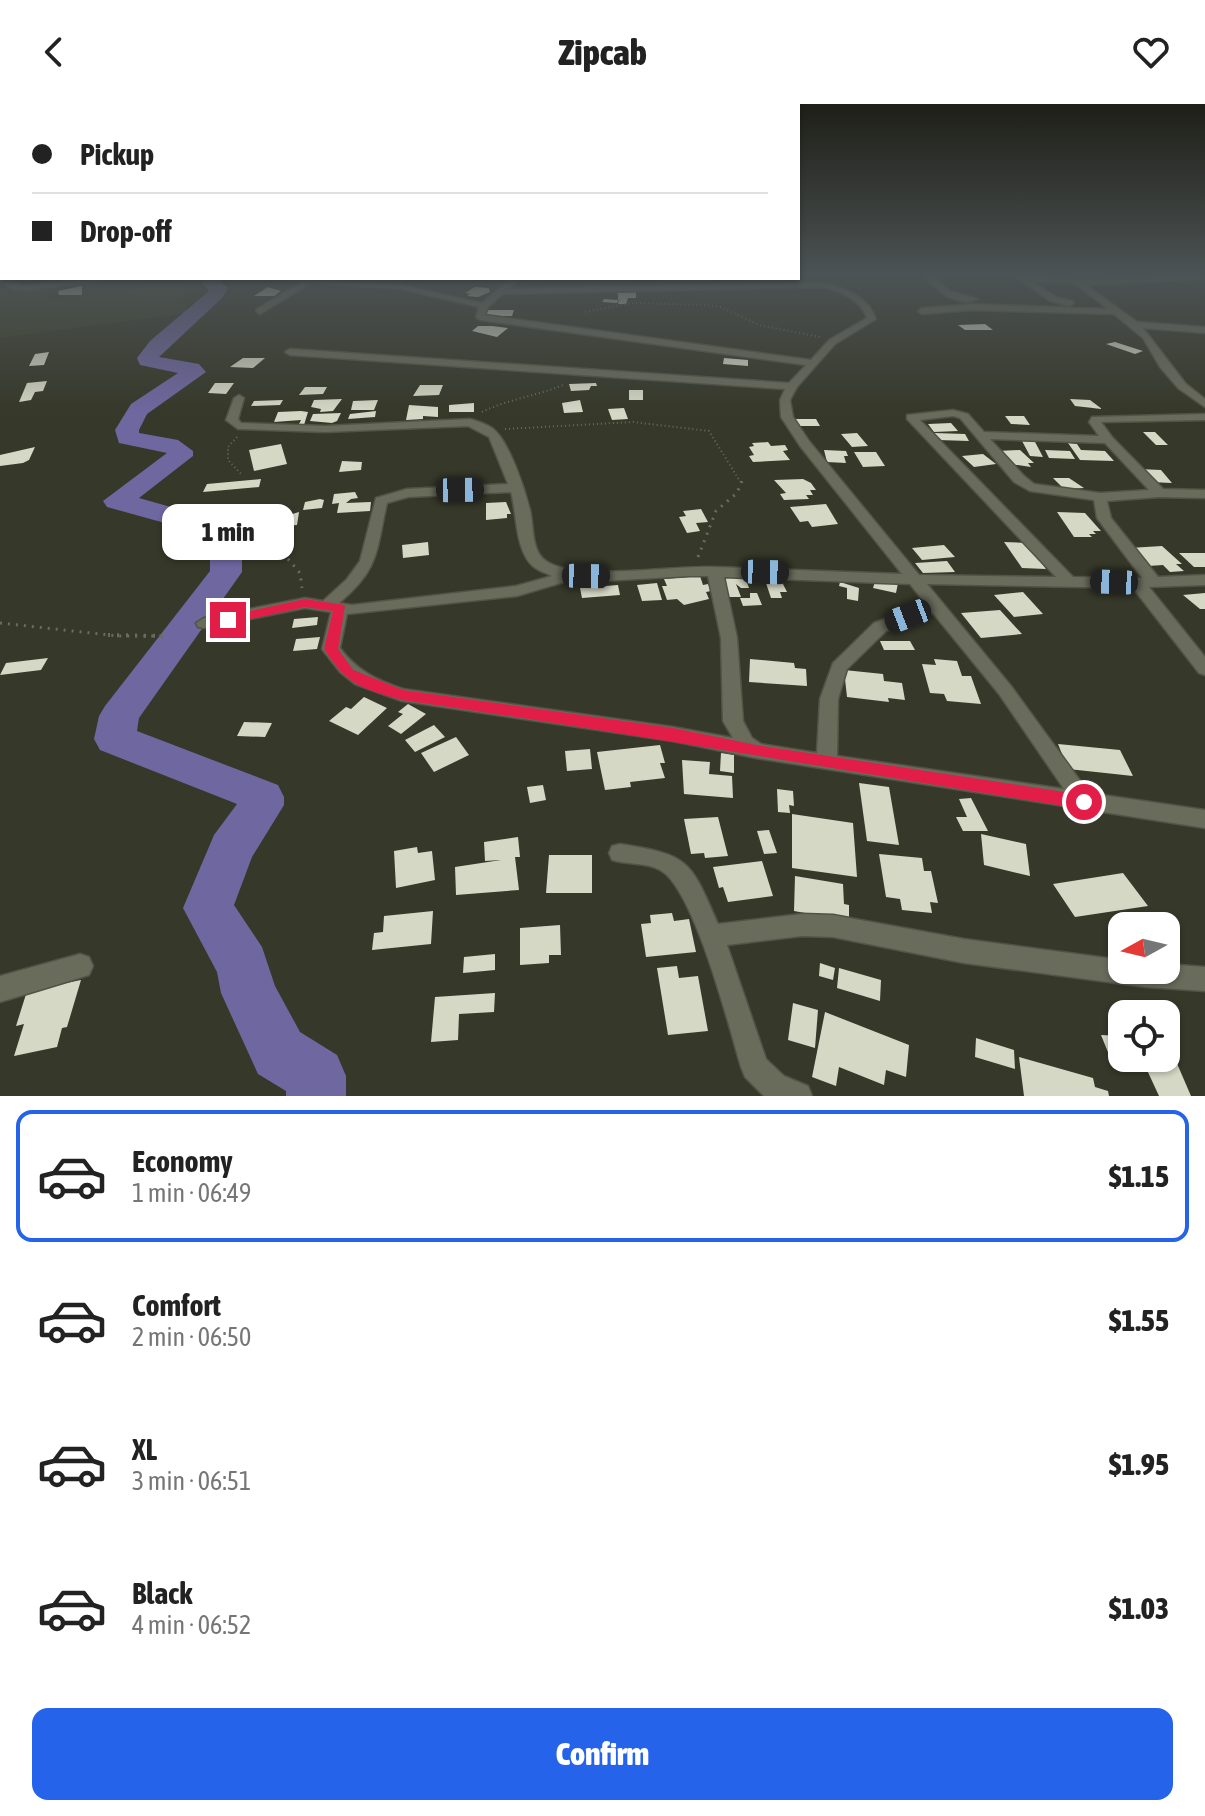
<!DOCTYPE html>
<meta charset="utf-8">
<style>
body{margin:0;font-family:"Asap Condensed",sans-serif;background:#f2f2f2;color:#222;height:100vh;display:flex;flex-direction:column;font-size:30px;white-space:nowrap}
*{box-sizing:border-box;margin:0}
p{font-size:26px;color:#767676}
.icon{flex:none;width:44px;height:44px;fill:none;stroke:currentColor;stroke-width:2;stroke-linecap:round;stroke-linejoin:round}
.map{position:relative;height:992px;overflow:hidden}
.side{display:flex;flex-direction:column;background:#fff;flex:1}
.side>*{flex:none}
.hud{position:absolute;left:0px;top:0px;width:800px;height:176px;box-shadow:0 2px 6px #0004;display:grid;align-content:center;height:176px;padding:0 32px;background:#fff}
.needle{width:52px;rotate:262deg}
.buttons{position:absolute;left:1108px;top:808px;display:grid;gap:16px}
.buttons a{display:grid;place-items:center;width:72px;height:72px;border-radius:16px;background:#fff;box-shadow:0 2px 6px #0004;font-size:40px}
.end{position:absolute;width:36px;height:36px;margin:-18px;border:10px solid #e11d48;background:#fff;box-shadow:0 0 0 4px #fff}
.from{border-radius:50%}
.bubble{position:absolute;height:56px;border-radius:16px;background:#fff;box-shadow:0 2px 6px #0004;font-size:26px;font-weight:800;line-height:56px;text-align:center}
.car{position:absolute;width:24px;height:48px;margin:-24px -12px;border-radius:10px;box-shadow:0 0 6px 2px #0007;background:linear-gradient(#222 24%,#8ab4d8 0 40%,#222 0 76%,#8ab4d8 0 86%,#222 0)}
.hud b{display:flex;align-items:center;gap:28px;height:76px;font-size:30px}
.hud b+b{border-top:2px solid #e0e0e0}
.hud i{width:20px;height:20px;background:#222}
ul{padding:14px 0 0;list-style:none}
li{display:flex;align-items:center;gap:24px;height:132px;margin:0 16px 12px;padding:0 16px;border:4px solid transparent;border-radius:16px}
li div{flex:1}
li b{display:block;font-size:30px}
li em{font-style:normal;font-weight:800}
li.selected{border-color:#2563eb}
li>.icon{width:72px;height:72px;stroke-width:1.5}
.cta{display:flex;gap:16px;margin-top:auto;padding:16px 32px}
.cta a{flex:1;height:92px;border-radius:16px;background:#2563eb;color:#fff;font-size:32px;font-weight:800;line-height:92px;text-align:center}
header{display:flex;justify-content:space-between;align-items:center;height:104px;padding:0 32px;background:#fff;font-size:36px;font-weight:800}
.map>svg:first-child{display:block}
</style>
<header><svg class="icon" aria-label="back" viewBox="0 0 24 24"><path d="M15 5l-7 7 7 7"/></svg>Zipcab<svg class="icon" aria-label="heart" viewBox="0 0 24 24"><path d="M12 20l-8-8c-3-5 5-10 8-4 3-6 11-1 8 4z"/></svg></header>
<div class="map">
<svg width="1205" height="992" viewBox="0 0 1205 992">
<rect width="100%" height="100%" fill="#363829"/>
<path fill="#3e402a" d="M 180,180 L 188,209 L 0,234 L 0,186 L 49,185 L 48,196 Z"/>
<g fill="none" stroke-linecap="round" stroke-linejoin="round">
<path fill="#6f67a0" fill-rule="evenodd" d="M 198,174 L 217,174 L 228,184 L 222,194 L 159,253 L 199,260 L 206,268 L 147,310 L 139,326 L 139,329 L 178,336 L 193,347 L 193,352 L 139,394 L 192,409 L 237,434 L 242,441 L 242,468 L 139,614 L 137,627 L 278,681 L 284,693 L 284,701 L 252,753 L 234,801 L 262,843 L 275,882 L 300,928 L 337,951 L 346,972 L 346,992 L 286,992 L 286,987 L 258,970 L 221,889 L 217,868 L 183,804 L 214,731 L 237,700 L 100,646 L 94,635 L 99,612 L 105,602 L 210,467 L 210,445 L 172,421 L 107,403 L 103,397 L 167,349 L 119,339 L 115,326 L 131,300 L 178,269 L 140,261 L 137,254 L 150,237 L 209,187 Z"/>
</g>
<path fill="#d5d8c5" d="M 82,182 L 82,191 L 59,191 L 58,187 Z
M 268,183 L 281,187 L 274,192 L 254,192 Z
M 475,183 L 489,184 L 490,188 L 478,193 L 467,192 L 470,190 L 465,189 Z
M 615,188 L 636,188 L 636,194 L 628,194 L 626,200 L 618,200 L 620,194 L 617,199 L 602,198 L 604,195 L 618,196 L 618,190 Z
M 485,206 L 514,206 L 512,212 L 483,212 Z
M 985,220 L 993,226 L 965,226 L 958,221 Z
M 478,222 L 492,222 L 508,224 L 497,233 L 472,227 Z
M 1115,238 L 1143,247 L 1135,250 L 1106,240 Z
M 49,248 L 44,261 L 29,262 L 35,250 Z
M 243,254 L 265,254 L 253,264 L 230,263 Z
M 724,254 L 748,256 L 748,262 L 723,260 Z
M 47,277 L 43,287 L 35,288 L 31,296 L 19,298 L 27,279 Z
M 215,279 L 234,279 L 226,290 L 208,289 Z
M 596,279 L 597,282 L 591,282 L 589,286 L 571,287 L 569,280 Z
M 420,281 L 443,281 L 439,291 L 413,292 Z
M 305,283 L 327,283 L 323,290 L 299,291 Z
M 629,286 L 643,286 L 643,296 L 629,296 Z
M 342,295 L 333,307 L 320,308 L 321,305 L 311,303 L 314,296 Z
M 1070,295 L 1090,296 L 1102,305 L 1075,302 Z
M 283,296 L 280,301 L 251,302 L 254,297 Z
M 378,296 L 374,306 L 351,306 L 353,297 Z
M 580,296 L 583,308 L 564,309 L 562,299 Z
M 474,299 L 474,308 L 449,308 L 449,301 Z
M 409,301 L 438,303 L 438,313 L 423,312 L 423,315 L 406,316 Z
M 624,304 L 628,315 L 612,316 L 608,305 Z
M 301,307 L 308,308 L 304,321 L 298,322 L 301,316 L 274,318 L 278,308 Z
M 376,307 L 375,313 L 348,315 L 350,310 Z
M 341,309 L 337,317 L 332,319 L 310,317 L 313,310 Z
M 1005,312 L 1024,312 L 1030,321 L 1011,320 Z
M 795,315 L 816,315 L 820,322 L 798,322 Z
M 951,319 L 958,327 L 934,328 L 928,320 Z
M 1143,328 L 1155,328 L 1168,341 L 1156,341 Z
M 857,329 L 868,342 L 852,343 L 841,330 Z
M 934,329 L 965,330 L 969,337 L 938,336 Z
M 1021,335 L 1034,336 L 1043,353 L 1030,352 Z
M 768,338 L 771,342 L 785,341 L 788,346 L 783,347 L 790,356 L 753,358 L 749,352 L 754,351 L 749,343 L 754,342 L 752,339 Z
M 1068,339 L 1077,340 L 1081,346 L 1105,347 L 1114,357 L 1080,356 Z
M 281,340 L 287,360 L 254,367 L 249,346 Z
M 35,343 L 29,356 L 23,359 L 0,362 L 0,351 Z
M 824,346 L 846,347 L 848,352 L 844,352 L 846,359 L 827,358 Z
M 1020,346 L 1034,359 L 1028,359 L 1031,363 L 1010,360 L 997,347 Z
M 1045,346 L 1070,347 L 1075,355 L 1049,354 Z
M 854,348 L 876,348 L 885,362 L 863,363 Z
M 983,350 L 996,360 L 974,363 L 962,352 Z
M 342,357 L 362,358 L 361,366 L 339,368 Z
M 1139,365 L 1161,366 L 1172,379 L 1150,378 Z
M 1053,374 L 1069,374 L 1084,384 L 1064,385 Z
M 261,375 L 259,383 L 203,388 L 207,380 Z
M 803,375 L 811,379 L 816,386 L 810,386 L 813,391 L 806,391 L 809,395 L 784,396 L 780,390 L 786,389 L 774,376 Z
M 355,388 L 358,394 L 351,395 L 346,399 L 371,398 L 370,407 L 337,409 L 339,399 L 332,400 L 334,390 Z
M 320,395 L 324,396 L 322,404 L 303,406 L 305,398 Z
M 506,398 L 511,410 L 507,410 L 507,414 L 486,416 L 486,399 Z
M 826,400 L 838,420 L 812,423 L 808,417 L 800,418 L 790,403 Z
M 701,405 L 708,418 L 696,419 L 700,427 L 687,429 L 679,413 L 686,412 L 683,407 Z
M 299,408 L 297,421 L 272,423 L 276,415 Z
M 1057,408 L 1085,409 L 1101,427 L 1093,427 L 1096,430 L 1089,430 L 1092,433 L 1074,433 Z
M 428,438 L 429,451 L 403,454 L 402,441 Z
M 1004,438 L 1027,439 L 1046,465 L 1022,464 Z
M 944,441 L 955,453 L 922,456 L 912,444 Z
M 1162,442 L 1182,460 L 1176,460 L 1184,467 L 1170,468 L 1163,461 L 1148,462 L 1129,444 Z
M 1179,449 L 1205,449 L 1205,463 L 1194,463 Z
M 947,457 L 955,468 L 923,469 L 915,459 Z
M 700,472 L 703,481 L 708,480 L 711,487 L 706,488 L 709,495 L 684,501 L 677,495 L 667,496 L 662,482 L 667,482 L 664,475 Z
M 745,473 L 749,484 L 741,484 L 736,480 L 741,493 L 726,493 L 719,474 Z
M 876,474 L 898,479 L 896,489 L 873,484 Z
M 782,478 L 787,488 L 780,488 L 782,494 L 771,494 L 766,479 Z
M 840,478 L 859,484 L 858,497 L 847,495 L 847,484 L 839,482 Z
M 657,479 L 662,496 L 642,497 L 637,481 Z
M 618,481 L 620,491 L 582,494 L 580,484 Z
M 1023,488 L 1043,510 L 1014,513 L 994,491 Z
M 750,489 L 757,489 L 762,501 L 743,502 L 740,494 L 750,494 Z
M 1205,489 L 1205,505 L 1200,505 L 1183,491 Z
M 1000,506 L 1022,530 L 981,534 L 961,509 Z
M 318,513 L 317,521 L 292,524 L 294,515 Z
M 320,533 L 317,545 L 293,547 L 296,535 Z
M 880,537 L 910,537 L 915,546 L 884,546 Z
M 48,554 L 41,566 L 0,571 L 6,559 Z
M 750,555 L 794,559 L 795,564 L 806,565 L 807,582 L 749,578 Z
M 934,555 L 957,557 L 962,572 L 971,572 L 981,600 L 947,597 L 944,590 L 930,589 L 922,560 L 936,561 Z
M 844,566 L 883,570 L 884,577 L 902,579 L 905,596 L 888,594 L 889,598 L 847,593 Z
M 364,593 L 387,604 L 358,631 L 329,617 L 346,603 L 351,605 Z
M 408,600 L 426,610 L 401,630 L 388,622 L 403,610 L 398,608 Z
M 244,618 L 272,619 L 265,633 L 237,632 Z
M 434,621 L 445,633 L 415,648 L 405,636 Z
M 456,633 L 469,651 L 434,668 L 421,649 Z
M 1058,640 L 1120,646 L 1133,672 L 1068,665 Z
M 660,641 L 665,659 L 660,659 L 665,674 L 630,678 L 631,683 L 605,686 L 597,648 Z
M 590,645 L 592,665 L 567,667 L 565,647 Z
M 721,649 L 734,651 L 734,669 L 720,667 Z
M 682,656 L 710,658 L 709,670 L 732,672 L 733,694 L 684,690 Z
M 859,679 L 889,683 L 899,741 L 867,737 Z
M 543,681 L 546,696 L 530,699 L 527,683 Z
M 777,685 L 793,687 L 794,702 L 789,701 L 790,709 L 778,708 Z
M 971,694 L 988,727 L 963,727 L 956,713 L 967,713 L 959,695 Z
M 792,710 L 853,719 L 857,773 L 792,764 Z
M 718,713 L 728,752 L 705,754 L 704,749 L 691,750 L 684,715 Z
M 769,726 L 777,749 L 764,750 L 757,727 Z
M 981,730 L 1026,740 L 1030,772 L 984,761 Z
M 518,733 L 520,753 L 515,753 L 519,786 L 456,791 L 455,763 L 501,756 L 485,757 L 484,738 Z
M 417,743 L 418,749 L 432,747 L 435,776 L 396,784 L 394,747 Z
M 879,750 L 922,754 L 924,767 L 931,767 L 938,799 L 930,798 L 932,809 L 902,806 L 900,795 L 886,793 Z
M 549,751 L 592,751 L 592,789 L 546,789 Z
M 762,757 L 773,792 L 728,798 L 723,783 L 719,784 L 713,763 Z
M 1123,769 L 1148,802 L 1075,813 L 1053,780 Z
M 795,772 L 843,780 L 844,800 L 849,801 L 849,817 L 794,807 Z
M 433,807 L 431,840 L 372,846 L 374,829 L 383,828 L 384,812 Z
M 672,809 L 674,817 L 689,815 L 696,848 L 646,853 L 641,820 L 651,819 L 650,811 Z
M 560,821 L 561,851 L 549,851 L 549,859 L 520,861 L 520,824 Z
M 495,850 L 495,866 L 463,869 L 464,853 Z
M 820,859 L 835,864 L 833,876 L 819,872 Z
M 677,862 L 679,874 L 698,872 L 708,927 L 668,931 L 657,864 Z
M 839,864 L 881,876 L 880,897 L 837,884 Z
M 81,876 L 67,923 L 62,924 L 57,943 L 14,952 L 24,920 L 16,922 L 27,887 Z
M 495,889 L 494,908 L 459,910 L 458,936 L 431,938 L 435,893 Z
M 793,899 L 818,906 L 815,944 L 788,936 Z
M 825,908 L 909,941 L 906,973 L 886,966 L 884,981 L 839,963 L 836,982 L 812,973 Z
M 1101,931 L 1122,932 L 1122,954 L 1166,954 L 1166,934 L 1191,992 L 1159,992 L 1147,966 L 1114,963 Z
M 976,934 L 1014,946 L 1015,965 L 975,953 Z
M 1019,953 L 1093,974 L 1095,983 L 1108,987 L 1109,992 L 1024,992 Z"/>
<g fill="none" stroke-linecap="round" stroke-linejoin="round">
<defs>
<path id="street" d="M 922,170 L 930,170 L 950,187 L 978,195 C 957,204 935,186 922,170 Z
M 1011,170 L 1083,176 L 1205,171 L 1205,175 L 1086,181 L 1137,218 L 1205,223 L 1205,229 L 1143,224 L 1186,280 L 1205,295 L 1205,303 L 1178,284 L 1160,263 L 1143,234 L 1114,210 L 973,206 L 922,210 L 918,207 L 922,204 L 973,200 L 1108,205 L 1074,179 L 1032,178 L 1056,193 L 1073,197 L 1074,199 L 1070,202 L 1050,197 Z
M 0,171 L 2,174 L 24,182 L 98,174 L 125,174 L 24,186 L 10,184 L 0,177 Z
M 267,174 L 401,181 L 482,199 L 512,174 L 521,174 L 508,185 L 821,179 C 844,183 868,192 876,215 L 835,240 L 797,283 L 790,296 L 793,313 L 809,337 L 919,471 L 1056,473 L 907,315 L 907,311 L 953,306 L 968,310 L 984,328 L 1099,332 L 1089,318 L 1092,313 L 1205,310 L 1205,316 L 1101,318 L 1112,333 L 1163,385 L 1205,386 L 1205,394 L 1159,393 L 1107,397 L 1111,414 L 1158,473 L 1205,471 L 1205,481 L 1149,483 L 1205,553 L 1205,571 L 1199,569 L 1133,484 L 927,480 L 1011,582 L 1089,689 L 1205,706 L 1205,724 L 756,654 L 673,637 L 402,597 L 355,580 L 340,568 L 322,545 L 331,508 L 305,504 L 204,524 L 198,523 L 196,519 L 204,514 L 305,494 L 323,497 L 347,475 L 360,457 L 376,394 L 407,385 L 508,380 L 489,333 L 468,322 L 325,328 L 238,325 L 226,316 L 234,294 L 239,291 L 244,294 L 238,315 L 241,319 L 325,322 L 470,315 C 477,317 486,320 492,324 C 509,336 525,386 530,406 C 534,422 531,447 546,457 C 576,478 674,461 714,463 C 776,465 840,468 902,470 L 800,342 L 781,313 L 780,296 L 785,285 L 290,251 L 285,248 L 290,245 L 789,279 L 806,261 L 480,216 L 476,213 L 479,203 L 401,185 L 311,179 L 260,210 L 256,207 L 257,205 L 302,178 ZM 821,183 C 840,187 860,195 867,214 L 829,236 L 811,256 L 485,211 L 488,203 L 503,190 ZM 953,312 L 960,314 L 1014,378 L 1030,387 L 1094,396 L 1097,414 L 1142,474 L 1073,473 L 920,316 ZM 990,335 L 1105,339 L 1149,386 L 1100,389 L 1034,380 L 1024,372 ZM 511,388 C 517,410 515,448 534,463 C 539,467 546,469 552,472 L 516,482 L 352,501 L 339,499 C 380,465 376,447 387,399 L 408,393 ZM 690,472 L 708,472 L 721,534 L 723,617 L 733,634 L 673,623 L 403,585 C 377,576 357,567 340,544 L 347,510 L 517,492 L 574,475 L 603,477 ZM 724,473 L 910,480 L 926,500 L 874,519 L 833,559 L 820,595 L 817,649 L 761,640 L 752,634 L 743,617 L 737,534 ZM 933,509 L 999,590 L 1064,685 L 837,652 L 838,595 L 847,565 L 886,527 Z
M 620,740 C 690,751 690,756 718,820 L 802,810 L 833,811 L 964,835 L 1122,856 L 1122,866 L 1166,866 L 1166,860 L 1205,863 L 1205,887 L 1146,883 L 964,859 L 833,833 L 802,832 L 727,841 L 766,955 L 784,972 L 808,982 L 812,992 L 764,992 L 745,973 L 741,963 C 729,923 694,784 660,766 C 647,758 627,761 612,756 L 609,749 L 612,742 Z
M 80,850 L 89,853 L 93,862 L 89,871 L 0,898 L 0,872 Z"/>
</defs>
<use href="#street" stroke="#525346" stroke-width="3"/>
<path stroke="#6a6c5f" stroke-width="2" stroke-dasharray="1 3" stroke-linecap="butt" d="M 585,208 L 632,199 L 707,201 L 721,203 L 759,221 L 820,233
M 482,308 C 508,295 538,292 565,280
M 505,325 L 633,318 L 709,327 L 741,379
M 237,333 L 228,343 L 228,356 L 241,370"/>
<path stroke="#6a6c5f" stroke-width="3" stroke-dasharray="2 6" stroke-linecap="butt" d="M 698,453 L 716,407 L 737,389 L 742,377
M 288,455 L 300,469 L 302,484
M 0,519 L 118,532 L 163,532"/>
<path stroke="#6a6c5f" stroke-width="4" stroke-dasharray="2 7" stroke-linecap="butt" d="M 108,531 L 163,532"/>
<use href="#street" fill="#696b5b" fill-rule="evenodd"/>
</g>
<linearGradient id="sky" x2="0" y2="1"><stop stop-color="#1e1f17"/><stop offset="0.55" stop-color="#4c5354"/><stop offset="1" stop-color="#4c5354" stop-opacity="0"/></linearGradient>
<rect width="1205" height="309" fill="url(#sky)"/>
<path fill="#e11d48" d="M 305,495 L 345,501 L 338,545 L 353,566 L 403,586 L 673,624 L 756,641 L 1084,691 L 1093,698 L 1084,705 C 856,669 630,629 402,596 C 361,584 348,582 324,545 L 333,507 L 305,503 L 228,520 L 221,516 L 228,512 Z"/>
</svg>
<div class="buttons">
<a><svg class="needle" viewBox="-14 -14 28 28"><path d="M0-13l5 13h-10z" fill="#e53935"/><path d="M0 13l5-13h-10z" fill="#767676"/></svg></a>
<a><svg class="icon" aria-label="locate" viewBox="0 0 24 24"><circle cx="12" cy="12" r="6"/><path d="M12 2v4M12 18v4M2 12h4M18 12h4"/></svg></a>
</div>
<i class="end from" style="left:1084px;top:698px"></i>
<i class="end" style="left:228px;top:516px"></i>
<div class="bubble" style="left:162px;top:400px;width:132px">1 min</div>
<i class="car" style="left:460px;top:386px;rotate:89deg"></i>
<i class="car" style="left:765px;top:468px;rotate:91deg"></i>
<i class="car" style="left:586px;top:472px;rotate:91deg"></i>
<i class="car" style="left:1114px;top:478px;rotate:272deg"></i>
<i class="car" style="left:908px;top:512px;rotate:249deg"></i>
<div class="hud">
<b><i class="from"></i>Pickup</b>
<b><i></i>Drop-off</b>
</div>
</div>
<section class="side">
<ul>
<li class="selected"><svg class="icon" aria-label="car" viewBox="0 0 24 24"><path d="M5 17H2v-5l4-1 3-4h7l3 4 3 1v5h-3M9 17h6M6 11h13"/><circle cx="7" cy="17" r="2"/><circle cx="17" cy="17" r="2"/></svg><div><b>Economy</b><p>1 min · 06:49</p></div><em>$1.15</em></li>
<li><svg class="icon" aria-label="car" viewBox="0 0 24 24"><path d="M5 17H2v-5l4-1 3-4h7l3 4 3 1v5h-3M9 17h6M6 11h13"/><circle cx="7" cy="17" r="2"/><circle cx="17" cy="17" r="2"/></svg><div><b>Comfort</b><p>2 min · 06:50</p></div><em>$1.55</em></li>
<li><svg class="icon" aria-label="car" viewBox="0 0 24 24"><path d="M5 17H2v-5l4-1 3-4h7l3 4 3 1v5h-3M9 17h6M6 11h13"/><circle cx="7" cy="17" r="2"/><circle cx="17" cy="17" r="2"/></svg><div><b>XL</b><p>3 min · 06:51</p></div><em>$1.95</em></li>
<li><svg class="icon" aria-label="car" viewBox="0 0 24 24"><path d="M5 17H2v-5l4-1 3-4h7l3 4 3 1v5h-3M9 17h6M6 11h13"/><circle cx="7" cy="17" r="2"/><circle cx="17" cy="17" r="2"/></svg><div><b>Black</b><p>4 min · 06:52</p></div><em>$1.03</em></li>
</ul>
<div class="cta"><a>Confirm</a></div>
</section>
